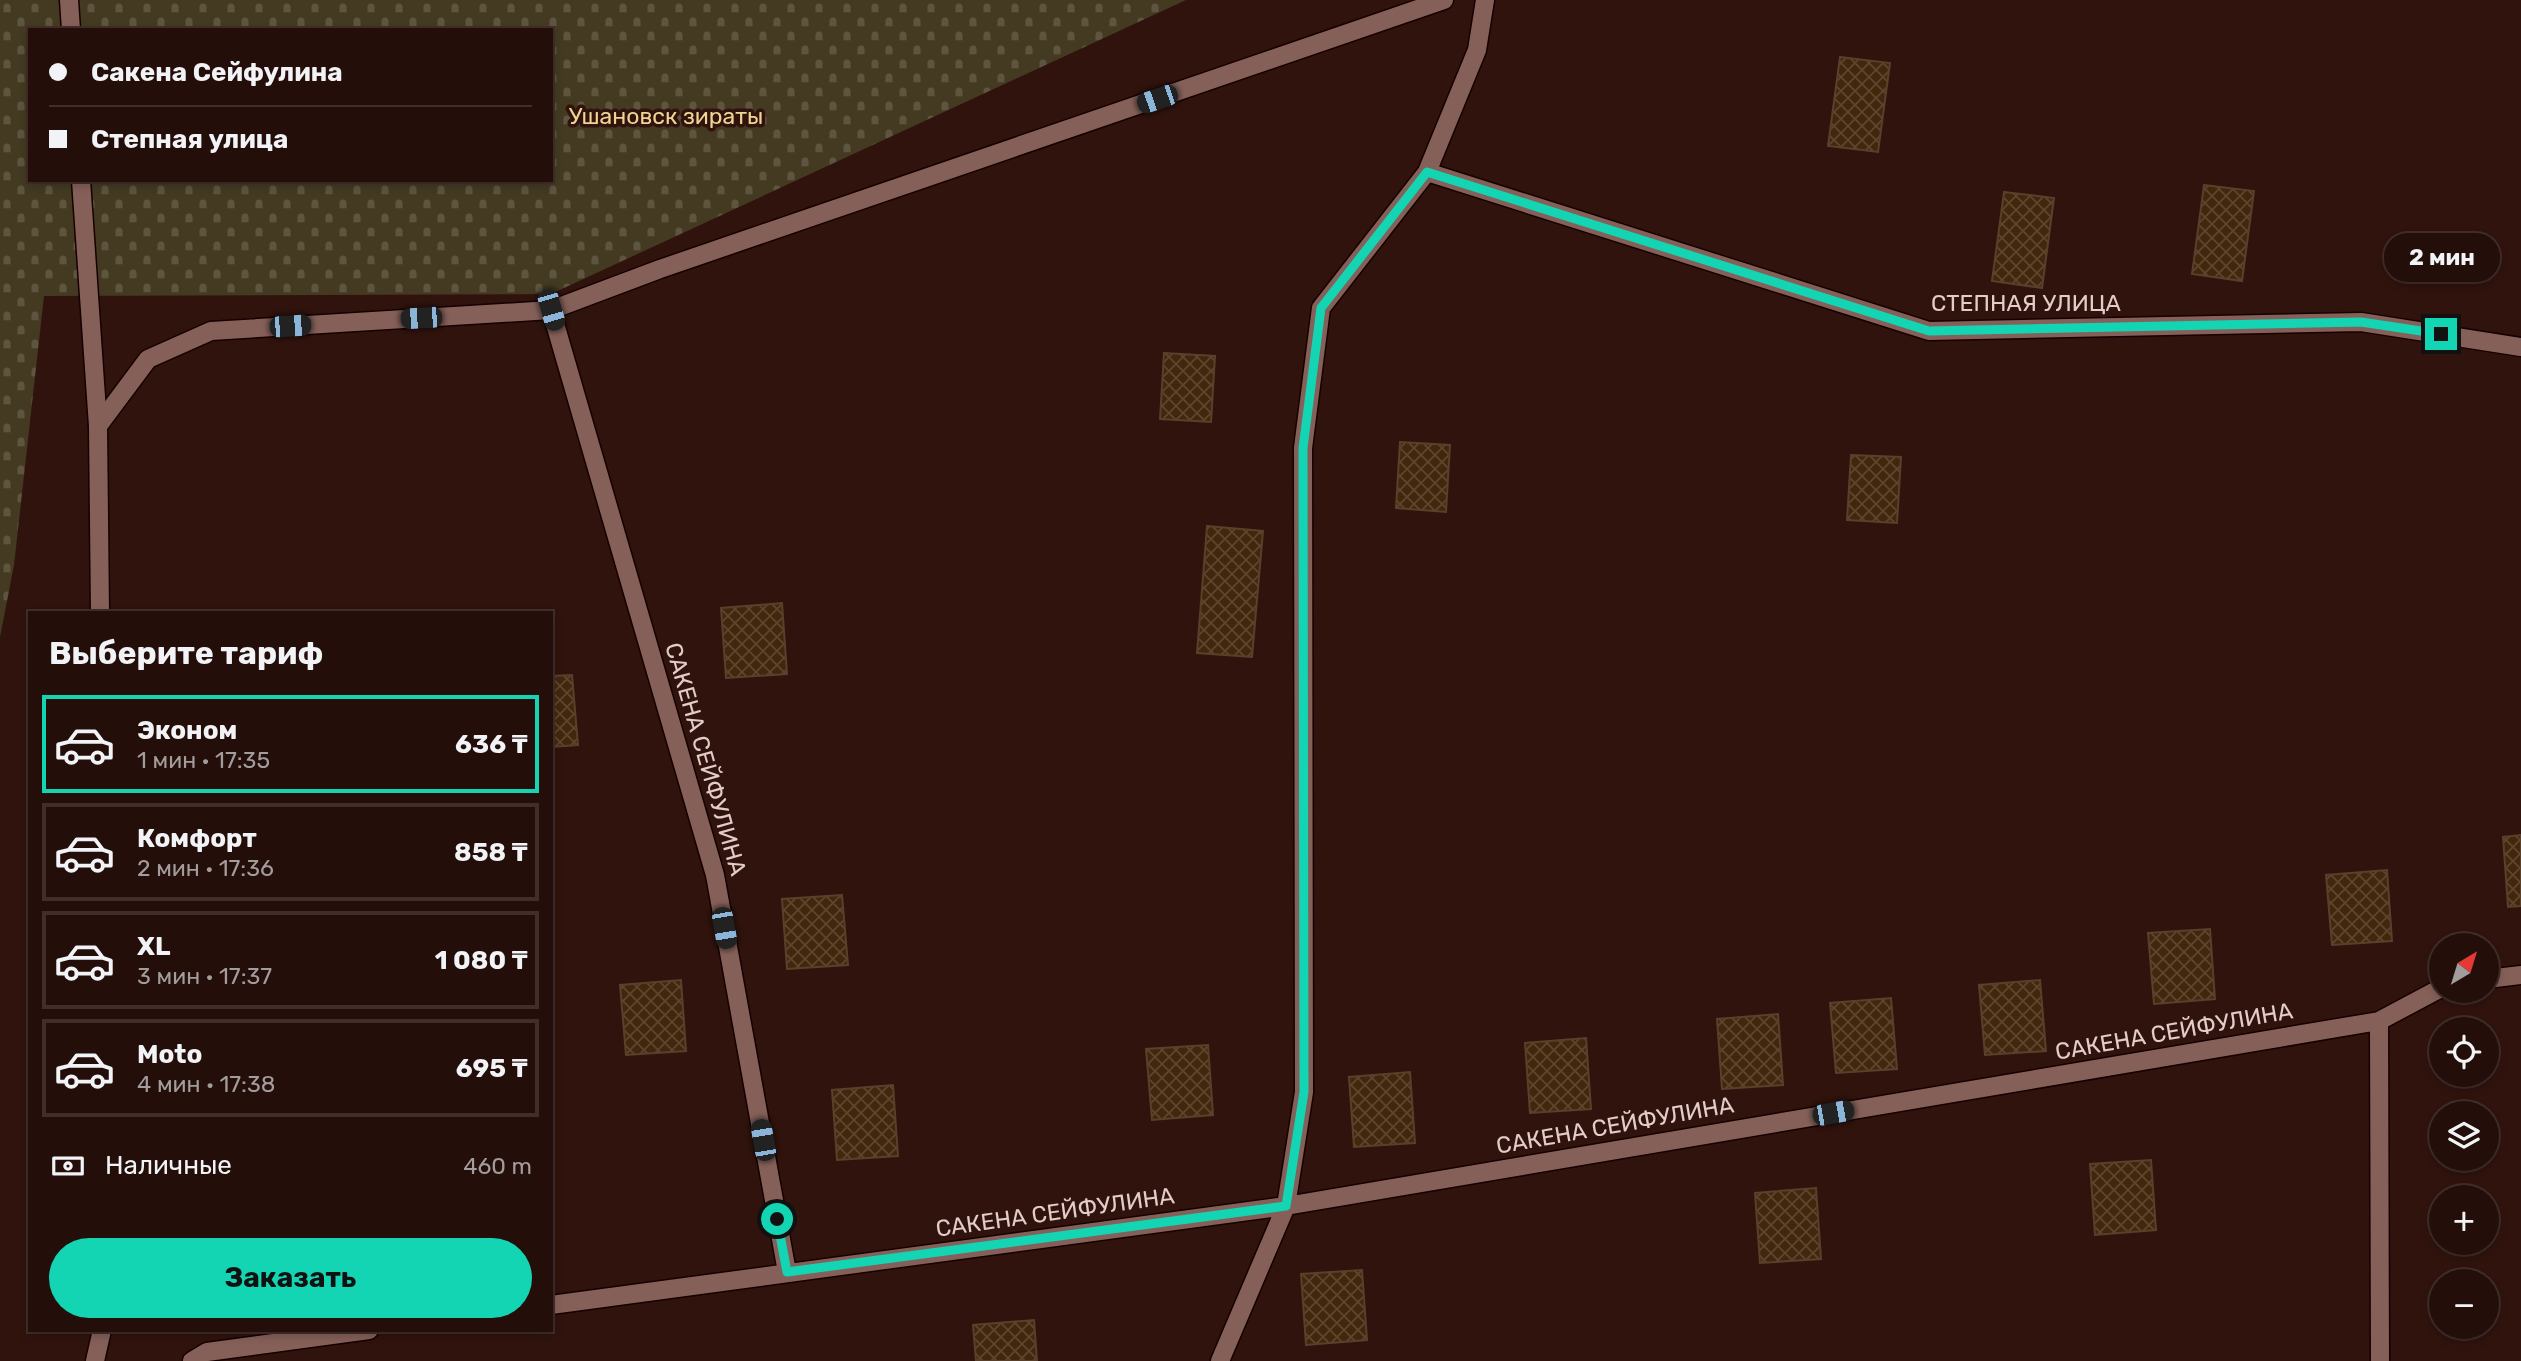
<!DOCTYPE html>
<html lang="ru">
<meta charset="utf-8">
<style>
body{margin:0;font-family:Rubik,sans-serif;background:#301c18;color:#f1f3f6;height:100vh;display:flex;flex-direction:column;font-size:26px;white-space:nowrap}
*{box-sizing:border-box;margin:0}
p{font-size:23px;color:#a39c9c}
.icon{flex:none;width:38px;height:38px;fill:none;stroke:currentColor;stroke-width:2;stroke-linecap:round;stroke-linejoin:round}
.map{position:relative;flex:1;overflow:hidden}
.panel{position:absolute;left:28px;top:611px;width:525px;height:721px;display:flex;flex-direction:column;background:#240e0a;border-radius:0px;box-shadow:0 4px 10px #0003,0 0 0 2px #412e2b}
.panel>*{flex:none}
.guide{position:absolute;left:28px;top:28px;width:525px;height:154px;border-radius:0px;box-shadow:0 4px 10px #0003,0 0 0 2px #412e2b;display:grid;align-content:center;height:154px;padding:0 21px;background:#240e0a}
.needle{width:46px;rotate:38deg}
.tools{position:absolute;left:2429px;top:933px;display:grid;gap:14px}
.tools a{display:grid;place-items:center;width:70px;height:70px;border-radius:50%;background:#240e0a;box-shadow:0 4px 10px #0003,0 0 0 2px #412e2b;font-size:35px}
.end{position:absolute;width:32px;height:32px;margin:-16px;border:9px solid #14d5b3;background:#111;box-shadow:0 0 0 4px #111}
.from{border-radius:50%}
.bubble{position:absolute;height:49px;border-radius:24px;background:#240e0a;box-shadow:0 4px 10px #0003,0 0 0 2px #412e2b;font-size:23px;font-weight:700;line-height:49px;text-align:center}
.car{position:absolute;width:21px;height:42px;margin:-21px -10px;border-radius:9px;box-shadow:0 0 5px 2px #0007;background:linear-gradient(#222 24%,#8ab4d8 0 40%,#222 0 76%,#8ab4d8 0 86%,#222 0)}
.guide b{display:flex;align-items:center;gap:24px;height:66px;font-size:26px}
.guide b+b{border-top:2px solid #412e2b}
.guide i{width:18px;height:18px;background:#f1f3f6}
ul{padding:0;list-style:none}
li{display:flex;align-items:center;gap:21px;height:98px;margin:0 14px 10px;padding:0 7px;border:4px solid #412e2b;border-radius:0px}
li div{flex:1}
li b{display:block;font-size:26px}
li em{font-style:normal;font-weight:700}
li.selected{border-color:#14d5b3}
li>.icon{width:63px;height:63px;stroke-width:1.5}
h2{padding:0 21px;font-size:32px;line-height:84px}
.pay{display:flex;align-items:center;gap:18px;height:77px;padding:0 21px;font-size:26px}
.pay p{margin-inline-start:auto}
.primary-button{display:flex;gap:14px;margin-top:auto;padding:14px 21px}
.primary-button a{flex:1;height:80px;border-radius:42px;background:#14d5b3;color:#111;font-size:28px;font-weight:700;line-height:80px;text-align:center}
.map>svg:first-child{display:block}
</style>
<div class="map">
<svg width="2521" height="1361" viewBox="0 0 2521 1361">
<defs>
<pattern id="cemetery-stones" width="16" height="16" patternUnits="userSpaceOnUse" patternTransform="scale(1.75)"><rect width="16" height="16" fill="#433a21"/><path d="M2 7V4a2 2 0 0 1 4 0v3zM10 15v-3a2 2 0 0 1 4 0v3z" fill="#5e5540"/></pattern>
<pattern id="building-cross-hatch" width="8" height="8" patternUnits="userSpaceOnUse" patternTransform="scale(1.75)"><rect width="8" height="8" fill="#43270d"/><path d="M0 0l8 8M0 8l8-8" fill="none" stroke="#5e452f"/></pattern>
</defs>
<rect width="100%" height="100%" fill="#30130d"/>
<path fill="url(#cemetery-stones)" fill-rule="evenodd" d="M 0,0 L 1186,0 L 551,294 L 44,296 L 14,565 L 0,637 ZM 30,30 L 551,30 L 551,180 L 30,180 Z"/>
<path fill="url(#building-cross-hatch)" stroke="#59402a" stroke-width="2" d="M 1840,57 L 1890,63 L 1878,152 L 1828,146 Z
M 2204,185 L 2254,191 L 2242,281 L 2192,274 Z
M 2004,192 L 2054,198 L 2042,288 L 1992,281 Z
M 1164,353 L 1215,356 L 1211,422 L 1160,419 Z
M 1400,442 L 1450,445 L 1446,512 L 1396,508 Z
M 1851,455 L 1901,457 L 1897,523 L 1847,520 Z
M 1207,526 L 1263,531 L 1252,657 L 1197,653 Z
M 782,603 L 787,674 L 726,678 L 721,608 Z
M 572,675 L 578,745 L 551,747 L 551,676 Z
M 2521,835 L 2521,906 L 2508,907 L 2503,837 Z
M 2387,870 L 2392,941 L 2332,945 L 2326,875 Z
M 842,895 L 848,965 L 787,969 L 782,899 Z
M 2210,929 L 2215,999 L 2154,1004 L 2148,933 Z
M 681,980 L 686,1051 L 626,1055 L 620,985 Z
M 2040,980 L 2046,1051 L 1985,1055 L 1979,985 Z
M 1891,998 L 1897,1069 L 1836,1073 L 1830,1003 Z
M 1778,1014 L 1783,1085 L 1722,1089 L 1717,1019 Z
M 1586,1038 L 1591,1109 L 1530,1113 L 1525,1043 Z
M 1208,1045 L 1213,1115 L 1152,1120 L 1146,1049 Z
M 1410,1072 L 1415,1143 L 1354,1147 L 1349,1077 Z
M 893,1085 L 898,1156 L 837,1160 L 832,1090 Z
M 2151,1160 L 2156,1230 L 2095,1235 L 2090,1164 Z
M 1816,1188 L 1821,1259 L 1760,1263 L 1755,1193 Z
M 1362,1270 L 1367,1340 L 1306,1345 L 1301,1274 Z
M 1034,1320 L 1037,1361 L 976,1361 L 973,1325 Z"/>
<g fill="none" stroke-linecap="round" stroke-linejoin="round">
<defs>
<path id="lane" d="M 69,0 L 71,30
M 81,180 L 98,426"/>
<path id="street" d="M 1427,172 L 1929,331 L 2361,322 L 2521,347
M 551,310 L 715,875 L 787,1272
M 100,612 L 98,426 L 148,359 L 211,331 L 551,310 L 660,269 L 1444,0
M 2487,979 L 2521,975
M 2379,1021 L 2380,1361
M 551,1305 L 1286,1206 L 2379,1021 L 2441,988
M 95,1361 L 102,1330
M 192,1361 L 207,1352 L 369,1330
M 1220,1361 L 1286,1206 L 1304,1092 L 1303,448 L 1321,308 L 1427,172 L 1477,50 L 1485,0"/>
</defs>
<use href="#lane" stroke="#170100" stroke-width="21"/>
<use href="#street" stroke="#170100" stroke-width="21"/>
<use href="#lane" stroke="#856059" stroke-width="18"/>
<use href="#street" stroke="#856059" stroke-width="18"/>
</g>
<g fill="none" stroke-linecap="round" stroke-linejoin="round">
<path stroke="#14d5b3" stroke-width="9" d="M 777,1219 L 787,1272 L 1286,1206 L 1304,1092 L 1303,448 L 1321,308 L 1427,172 L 1929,331 L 2361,322 L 2441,334"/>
</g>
<g text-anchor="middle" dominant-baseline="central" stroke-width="7" stroke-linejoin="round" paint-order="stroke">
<g font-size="23" fill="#eed594" stroke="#30130d">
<text x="666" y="116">Ушановск зираты</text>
</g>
<g font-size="23" fill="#e2cdc9" stroke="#30130d">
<text x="2026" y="303">СТЕПНАЯ УЛИЦА</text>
<text transform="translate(706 759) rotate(74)">САКЕНА СЕЙФУЛИНА</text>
<text transform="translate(2174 1031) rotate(-10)">САКЕНА СЕЙФУЛИНА</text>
<text transform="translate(1615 1125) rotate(-10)">САКЕНА СЕЙФУЛИНА</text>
<text transform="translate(1055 1212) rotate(-8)">САКЕНА СЕЙФУЛИНА</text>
</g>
</g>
</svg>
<div class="tools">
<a><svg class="needle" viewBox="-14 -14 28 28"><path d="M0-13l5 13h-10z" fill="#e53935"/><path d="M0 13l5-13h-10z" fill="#a39c9c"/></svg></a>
<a><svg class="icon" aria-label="locate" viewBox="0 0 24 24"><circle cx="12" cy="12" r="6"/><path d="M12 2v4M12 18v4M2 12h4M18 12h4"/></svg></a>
<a><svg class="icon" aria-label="layers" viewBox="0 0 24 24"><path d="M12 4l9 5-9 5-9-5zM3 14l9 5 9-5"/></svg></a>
<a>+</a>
<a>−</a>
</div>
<i class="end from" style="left:777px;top:1219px"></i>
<i class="end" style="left:2441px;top:334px"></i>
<div class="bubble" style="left:2384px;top:233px;width:116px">2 мин</div>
<i class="car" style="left:1157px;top:99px;rotate:251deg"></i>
<i class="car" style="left:551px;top:310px;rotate:164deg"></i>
<i class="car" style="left:421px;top:318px;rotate:267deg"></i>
<i class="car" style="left:290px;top:326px;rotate:86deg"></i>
<i class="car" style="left:724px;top:928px;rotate:170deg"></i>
<i class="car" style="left:1833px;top:1113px;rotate:80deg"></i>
<i class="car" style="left:763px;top:1140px;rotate:350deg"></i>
<div class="guide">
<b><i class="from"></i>Сакена Сейфулина</b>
<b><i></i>Степная улица</b>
</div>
<section class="panel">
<h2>Выберите тариф</h2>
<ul>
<li class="selected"><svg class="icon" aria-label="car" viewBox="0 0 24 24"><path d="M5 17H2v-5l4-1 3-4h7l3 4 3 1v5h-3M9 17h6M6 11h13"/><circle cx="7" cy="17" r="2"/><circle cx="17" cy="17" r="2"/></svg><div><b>Эконом</b><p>1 мин · 17:35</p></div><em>636 ₸</em></li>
<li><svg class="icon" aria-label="car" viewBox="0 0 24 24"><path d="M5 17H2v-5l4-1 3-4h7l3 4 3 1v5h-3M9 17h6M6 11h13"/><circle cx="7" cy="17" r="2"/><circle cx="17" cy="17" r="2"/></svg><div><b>Комфорт</b><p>2 мин · 17:36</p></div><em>858 ₸</em></li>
<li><svg class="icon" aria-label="car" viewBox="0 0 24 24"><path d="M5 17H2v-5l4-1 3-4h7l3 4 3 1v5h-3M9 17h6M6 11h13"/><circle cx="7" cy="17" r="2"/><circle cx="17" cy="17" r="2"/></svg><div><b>XL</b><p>3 мин · 17:37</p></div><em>1 080 ₸</em></li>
<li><svg class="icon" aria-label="car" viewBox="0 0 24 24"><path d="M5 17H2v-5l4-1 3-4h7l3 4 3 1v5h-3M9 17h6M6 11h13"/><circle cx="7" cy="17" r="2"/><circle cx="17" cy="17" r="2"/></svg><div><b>Moto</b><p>4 мин · 17:38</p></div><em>695 ₸</em></li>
</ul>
<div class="pay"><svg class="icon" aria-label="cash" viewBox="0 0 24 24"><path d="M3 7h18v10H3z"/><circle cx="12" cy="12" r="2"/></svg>Наличные<p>460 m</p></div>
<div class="primary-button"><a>Заказать</a></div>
</section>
</div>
